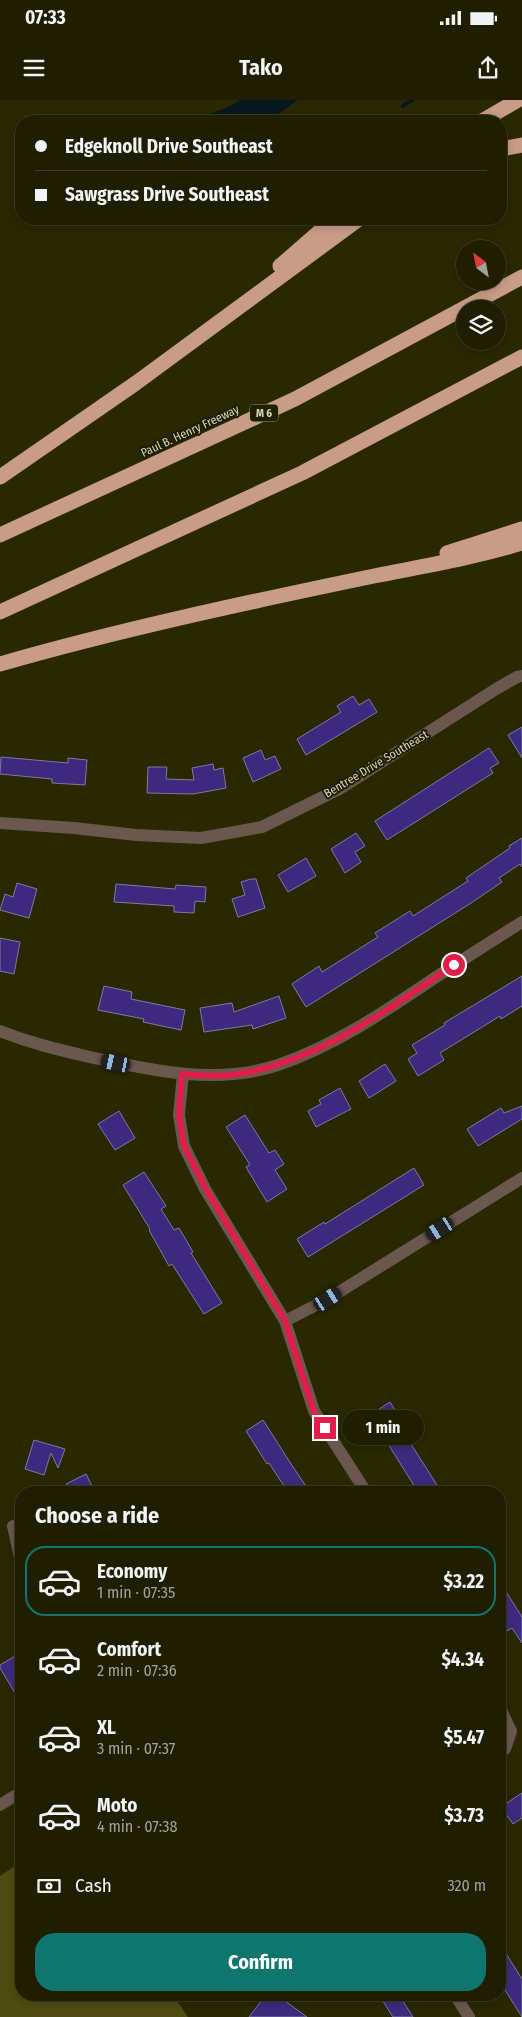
<!DOCTYPE html>
<meta charset="utf-8">
<style>
body{margin:0;font-family:"Fira Sans Condensed",sans-serif;background:#2c2b0f;color:#f1f3f6;height:100vh;display:flex;flex-direction:column;font-size:19px;white-space:nowrap}
*{box-sizing:border-box;margin:0}
p{font-size:16px;color:#a1a299}
.icon{flex:none;width:28px;height:28px;fill:none;stroke:currentColor;stroke-width:2;stroke-linecap:round;stroke-linejoin:round}
.map{position:relative;flex:1;overflow:hidden}
.details{position:absolute;left:15px;top:1386px;width:491px;height:515px;display:flex;flex-direction:column;background:#1f1e00;border-radius:20px;box-shadow:0 2px 8px #0003,0 0 0 1px #3c3c22}
.details>*{flex:none}
.banner{position:absolute;left:15px;top:15px;width:492px;height:110px;border-radius:20px;box-shadow:0 2px 8px #0003,0 0 0 1px #3c3c22;display:grid;align-content:center;height:110px;padding:0 20px;background:#1f1e00}
.needle{width:32px;rotate:328deg}
.fabs{position:absolute;left:456px;top:140px;display:grid;gap:10px}
.fabs a{display:grid;place-items:center;width:50px;height:50px;border-radius:50%;background:#1f1e00;box-shadow:0 2px 8px #0003,0 0 0 1px #3c3c22;font-size:25px}
.end{position:absolute;width:22px;height:22px;margin:-11px;border:6px solid #e11d48;background:#fff;box-shadow:0 0 0 2px #fff}
.from{border-radius:50%}
.bubble{position:absolute;height:35px;border-radius:18px;background:#1f1e00;box-shadow:0 2px 8px #0003,0 0 0 1px #3c3c22;font-size:16px;font-weight:700;line-height:35px;text-align:center}
.car{position:absolute;width:15px;height:30px;margin:-15px -8px;border-radius:6px;box-shadow:0 0 4px 1px #0007;background:linear-gradient(#222 24%,#8ab4d8 0 40%,#222 0 76%,#8ab4d8 0 86%,#222 0)}
.banner b{display:flex;align-items:center;gap:18px;height:48px;font-size:19px}
.banner b+b{border-top:1px solid #3c3c22}
.banner i{width:12px;height:12px;background:#f1f3f6}
ul{padding:0;list-style:none}
li{display:flex;align-items:center;gap:15px;height:70px;margin:0 10px 8px;padding:0 10px;border:2px solid transparent;border-radius:20px}
li div{flex:1}
li b{display:block;font-size:19px}
li em{font-style:normal;font-weight:700}
li.selected{border-color:#0f766e}
li>.icon{width:45px;height:45px;stroke-width:1.5}
h2{padding:0 20px;font-size:22px;line-height:60px}
.pay{display:flex;align-items:center;gap:12px;height:55px;padding:0 20px;font-size:19px}
.pay p{margin-inline-start:auto}
.cta{display:flex;gap:10px;margin-top:auto;padding:10px 20px}
.cta a{flex:1;height:58px;border-radius:20px;background:#0f766e;color:#fff;font-size:20px;font-weight:700;line-height:58px;text-align:center}
.status{display:flex;justify-content:space-between;align-items:center;height:35px;padding:0 25px;background:#1f1e00;direction:ltr}
.status svg{height:14px;fill:currentColor}
header{display:flex;justify-content:space-between;align-items:center;height:65px;padding:0 20px;background:#1f1e00;font-size:22px;font-weight:700}
.map>svg:first-child{display:block}
</style>
<div class="status"><b>07:33</b><svg viewBox="0 0 49 12"><path d="M0 12V9h3v3zM5 12V6h3v6zM10 12V3h3v9zM15 12V0h3v12zM26 1h20v11H26zM47 4h2v5h-2z"/></svg></div>
<header><svg class="icon" aria-label="menu" viewBox="0 0 24 24"><path d="M4 6h16M4 12h16M4 18h16"/></svg>Tako<svg class="icon" aria-label="share" viewBox="0 0 24 24"><path d="M12 15V3M7 8l5-5 5 5M5 13v7h14v-7"/></svg></header>
<div class="map">
<svg width="522" height="1917" viewBox="0 0 522 1917">
<rect width="100%" height="100%" fill="#292800"/>
<path fill="#4e4c10" d="M 21,1762 L 21,1895 L 173,1895 L 188,1917 L 0,1917 L 0,1776 Z"/>
<path fill="#06171e" d="M 240,0 L 298,0 L 268,21 L 197,21 C 212,12 227,9 240,0 Z"/>
<g fill="none" stroke-linecap="round" stroke-linejoin="round">
<path stroke="#06171e" stroke-width="4.5" d="M 403,6 L 412,0"/>
</g>
<path fill="#3d2a7e" stroke="#7d7aa3" d="M 353,596 L 359,605 L 369,599 L 377,612 L 306,655 L 297,639 L 341,612 L 337,606 Z
M 522,627 L 522,658 L 508,635 Z
M 489,648 L 499,663 L 490,668 L 493,673 L 387,740 L 375,721 Z
M 261,650 L 265,660 L 275,656 L 281,669 L 253,682 L 243,658 Z
M 1,657 L 68,663 L 68,658 L 87,660 L 85,685 L 52,683 L 52,679 L 0,674 Z
M 213,664 L 214,670 L 223,668 L 226,688 L 193,694 L 147,693 L 148,667 L 167,667 L 166,679 L 194,680 L 192,668 Z
M 356,733 L 365,746 L 355,752 L 361,762 L 345,773 L 331,749 Z
M 522,738 L 522,767 L 520,764 L 499,778 L 502,782 L 471,803 L 306,907 L 292,884 L 319,866 L 322,872 L 378,837 L 375,833 L 410,811 L 413,816 L 468,781 L 466,778 L 510,748 L 509,746 Z
M 306,758 L 316,776 L 288,792 L 278,775 Z
M 251,779 L 256,779 L 265,808 L 238,817 L 232,799 L 245,795 L 241,782 Z
M 17,783 L 37,789 L 29,818 L 0,810 L 5,794 L 13,797 Z
M 116,784 L 175,789 L 176,785 L 206,787 L 205,802 L 195,801 L 194,813 L 174,812 L 174,806 L 114,802 Z
M 0,838 L 20,842 L 14,874 L 0,871 Z
M 522,876 L 522,906 L 501,919 L 500,916 L 440,953 L 444,960 L 418,976 L 408,959 L 417,953 L 412,945 L 445,925 L 444,923 Z
M 104,886 L 132,892 L 131,899 L 185,910 L 181,930 L 143,922 L 144,919 L 98,910 Z
M 279,896 L 286,918 L 253,929 L 252,925 L 204,932 L 200,908 L 232,903 L 234,912 Z
M 385,964 L 396,981 L 369,998 L 359,981 Z
M 340,988 L 351,1009 L 316,1027 L 308,1011 L 321,1004 L 319,1000 Z
M 522,1006 L 522,1019 L 478,1046 L 467,1029 L 501,1008 L 504,1013 Z
M 119,1011 L 135,1038 L 115,1050 L 98,1024 Z
M 245,1015 L 269,1053 L 275,1050 L 284,1064 L 275,1070 L 287,1089 L 267,1102 L 246,1067 L 250,1065 L 226,1027 Z
M 414,1068 L 424,1085 L 308,1157 L 297,1139 L 324,1122 L 325,1124 Z
M 144,1072 L 166,1106 L 161,1109 L 174,1130 L 179,1128 L 193,1152 L 191,1153 L 222,1203 L 204,1214 L 172,1164 L 169,1166 L 149,1130 L 150,1129 L 123,1085 Z
M 390,1302 L 413,1339 L 409,1341 L 437,1385 L 425,1392 L 418,1392 L 370,1315 Z
M 263,1320 L 293,1367 L 310,1392 L 288,1392 L 269,1363 L 267,1364 L 246,1331 Z
M 34,1340 L 65,1349 L 58,1368 L 51,1353 L 44,1375 L 25,1369 Z
M 86,1374 L 95,1392 L 71,1392 L 66,1384 Z
M 500,1482 L 522,1517 L 522,1543 L 512,1528 L 507,1531 L 500,1520 Z
M 17,1555 L 21,1561 L 21,1603 L 0,1568 L 0,1565 Z
M 522,1693 L 522,1718 L 513,1724 L 501,1707 Z
M 500,1844 L 522,1879 L 522,1917 L 500,1882 Z
M 266,1895 L 277,1895 L 307,1917 L 249,1917 Z
M 379,1895 L 399,1895 L 413,1917 L 393,1917 Z"/>
<g fill="none" stroke-linecap="round" stroke-linejoin="round">
<path stroke="#6a584f" stroke-width="12" d="M 0,723 L 74,728 L 136,735 L 201,738 L 262,727 L 341,688 L 496,589 L 517,577 L 522,576
M 0,931 C 33,944 60,950 94,958 C 154,971 218,985 278,965 C 334,946 384,912 433,879 C 462,860 492,841 522,822
M 183,974 L 179,1015 L 184,1046 L 205,1089 L 285,1221 L 314,1311 L 366,1392
M 285,1221 L 328,1199 L 522,1078
M 13,1426 L 21,1462
M 500,1608 L 511,1631 L 505,1649 L 500,1652
M 0,1705 L 21,1692
M 455,1895 L 469,1917"/>
<path stroke="#c89c86" stroke-width="15" d="M 482,21 L 518,0
M 501,49 L 522,45
M 280,166 L 334,119
M 0,377 L 136,283 L 359,119
M 0,435 L 295,299 L 522,177
M 447,453 L 522,429
M 0,512 L 302,373 L 522,257
M 0,564 C 122,529 249,502 374,476 C 424,466 473,458 522,443"/>
</g>
<g fill="none" stroke-linecap="round" stroke-linejoin="round">
<path stroke="#e11d48" stroke-width="6" d="M 325,1328 L 314,1312 L 285,1221 L 206,1089 L 184,1046 L 179,1015 L 182,974 C 199,975 216,977 232,975 C 317,963 385,911 454,865"/>
</g>
<g text-anchor="middle" dominant-baseline="central" stroke-width="4" stroke-linejoin="round" paint-order="stroke">
<rect fill="#1f1e00" stroke="#9e9e85" stroke-width="1" x="250" y="304.5" width="28" height="17" rx="4"/>
<g font-size="11" font-weight="bold" fill="#d5d5be">
<text x="264" y="313">M 6</text>
</g>
<g font-size="12" fill="#d5d5be" stroke="#1f1e00">
<text transform="translate(190 331) rotate(-25)">Paul B. Henry Freeway</text>
<text transform="translate(376 664) rotate(-31)">Bentree Drive Southeast</text>
</g>
</g>
</svg>
<div class="fabs">
<a><svg class="needle" viewBox="-14 -14 28 28"><path d="M0-13l5 13h-10z" fill="#e53935"/><path d="M0 13l5-13h-10z" fill="#a1a299"/></svg></a>
<a><svg class="icon" aria-label="layers" viewBox="0 0 24 24"><path d="M12 4l9 5-9 5-9-5zM3 14l9 5 9-5"/></svg></a>
</div>
<i class="end from" style="left:454px;top:865px"></i>
<i class="end" style="left:325px;top:1328px"></i>
<div class="bubble" style="left:342px;top:1310px;width:82px">1 min</div>
<i class="car" style="left:116px;top:963px;rotate:282deg"></i>
<i class="car" style="left:440px;top:1129px;rotate:238deg"></i>
<i class="car" style="left:328px;top:1199px;rotate:58deg"></i>
<div class="banner">
<b><i class="from"></i>Edgeknoll Drive Southeast</b>
<b><i></i>Sawgrass Drive Southeast</b>
</div>
<section class="details">
<h2>Choose a ride</h2>
<ul>
<li class="selected"><svg class="icon" aria-label="car" viewBox="0 0 24 24"><path d="M5 17H2v-5l4-1 3-4h7l3 4 3 1v5h-3M9 17h6M6 11h13"/><circle cx="7" cy="17" r="2"/><circle cx="17" cy="17" r="2"/></svg><div><b>Economy</b><p>1 min · 07:35</p></div><em>$3.22</em></li>
<li><svg class="icon" aria-label="car" viewBox="0 0 24 24"><path d="M5 17H2v-5l4-1 3-4h7l3 4 3 1v5h-3M9 17h6M6 11h13"/><circle cx="7" cy="17" r="2"/><circle cx="17" cy="17" r="2"/></svg><div><b>Comfort</b><p>2 min · 07:36</p></div><em>$4.34</em></li>
<li><svg class="icon" aria-label="car" viewBox="0 0 24 24"><path d="M5 17H2v-5l4-1 3-4h7l3 4 3 1v5h-3M9 17h6M6 11h13"/><circle cx="7" cy="17" r="2"/><circle cx="17" cy="17" r="2"/></svg><div><b>XL</b><p>3 min · 07:37</p></div><em>$5.47</em></li>
<li><svg class="icon" aria-label="car" viewBox="0 0 24 24"><path d="M5 17H2v-5l4-1 3-4h7l3 4 3 1v5h-3M9 17h6M6 11h13"/><circle cx="7" cy="17" r="2"/><circle cx="17" cy="17" r="2"/></svg><div><b>Moto</b><p>4 min · 07:38</p></div><em>$3.73</em></li>
</ul>
<div class="pay"><svg class="icon" aria-label="cash" viewBox="0 0 24 24"><path d="M3 7h18v10H3z"/><circle cx="12" cy="12" r="2"/></svg>Cash<p>320 m</p></div>
<div class="cta"><a>Confirm</a></div>
</section>
</div>
